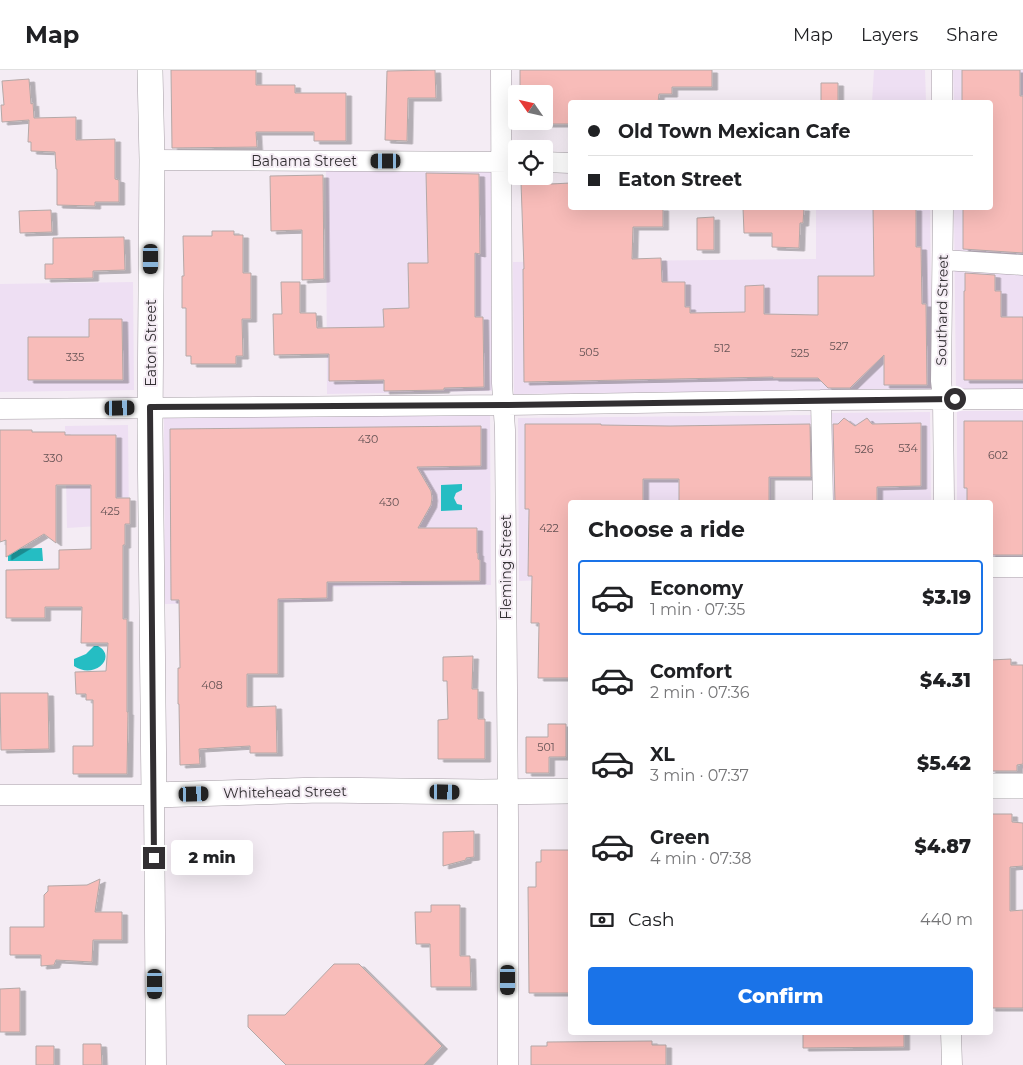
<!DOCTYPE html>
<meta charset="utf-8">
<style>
body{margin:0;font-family:Montserrat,sans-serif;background:#f6f6f6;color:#202124;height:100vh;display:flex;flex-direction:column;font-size:19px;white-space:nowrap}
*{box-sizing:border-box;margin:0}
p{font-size:16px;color:#757577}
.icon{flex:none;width:28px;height:28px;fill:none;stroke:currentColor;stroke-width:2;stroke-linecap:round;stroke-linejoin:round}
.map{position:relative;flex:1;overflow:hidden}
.details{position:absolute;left:568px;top:430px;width:425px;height:535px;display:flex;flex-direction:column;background:#fff;border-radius:5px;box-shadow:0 5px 20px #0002}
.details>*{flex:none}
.top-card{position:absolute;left:568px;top:30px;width:425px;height:110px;border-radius:5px;box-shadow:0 5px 20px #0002;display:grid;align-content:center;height:110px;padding:0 20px;background:#fff}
.needle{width:32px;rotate:304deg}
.fabs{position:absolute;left:508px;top:15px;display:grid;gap:10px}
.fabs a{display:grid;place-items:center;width:45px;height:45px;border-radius:5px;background:#fff;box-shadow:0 5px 20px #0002;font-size:25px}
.end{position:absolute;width:22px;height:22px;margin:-11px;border:6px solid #322f32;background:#fff;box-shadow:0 0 0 2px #fff}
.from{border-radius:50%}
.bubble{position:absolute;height:35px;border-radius:5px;background:#fff;box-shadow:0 5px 20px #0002;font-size:16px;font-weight:800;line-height:35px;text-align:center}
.car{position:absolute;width:15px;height:30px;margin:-15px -8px;border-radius:6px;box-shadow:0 0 4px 1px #0007;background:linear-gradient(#222 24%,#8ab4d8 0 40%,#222 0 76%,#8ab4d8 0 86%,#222 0)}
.top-card b{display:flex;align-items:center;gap:18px;height:48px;font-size:19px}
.top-card b+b{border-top:1px solid #e0e0e0}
.top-card i{width:12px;height:12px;background:#202124}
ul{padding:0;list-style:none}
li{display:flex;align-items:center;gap:15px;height:75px;margin:0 10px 8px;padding:0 10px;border:2px solid transparent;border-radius:5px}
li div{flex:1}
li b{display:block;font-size:19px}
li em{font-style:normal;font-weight:800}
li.on{border-color:#1a73e8}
li>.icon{width:45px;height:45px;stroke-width:1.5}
h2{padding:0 20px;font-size:22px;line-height:60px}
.pay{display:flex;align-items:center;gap:12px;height:55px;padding:0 20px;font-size:19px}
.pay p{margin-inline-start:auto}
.button{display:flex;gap:10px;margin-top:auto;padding:10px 20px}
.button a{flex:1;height:58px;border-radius:5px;background:#1a73e8;color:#fff;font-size:20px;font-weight:800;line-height:58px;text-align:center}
header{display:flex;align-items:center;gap:30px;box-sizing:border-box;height:70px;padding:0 25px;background:#fff;border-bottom:1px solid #e0e0e0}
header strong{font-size:24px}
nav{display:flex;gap:28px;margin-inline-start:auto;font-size:18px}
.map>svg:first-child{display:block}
</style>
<header>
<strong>Map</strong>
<nav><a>Map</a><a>Layers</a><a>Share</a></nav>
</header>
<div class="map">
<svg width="1023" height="995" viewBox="0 0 1023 995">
<defs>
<filter id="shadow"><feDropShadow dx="5.5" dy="3" stdDeviation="0" flood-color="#0004"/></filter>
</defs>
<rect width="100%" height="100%" fill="#f4ecf4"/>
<path fill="#eedff3" d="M 874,0 L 925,0 L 926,32 L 872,32 Z
M 953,0 L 1023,0 L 1023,319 L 956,320 L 954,138 L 990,138 L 990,32 L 954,32 Z
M 491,95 L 492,321 L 327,324 L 326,97 Z
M 816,138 L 930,138 L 932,319 L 514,324 L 513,192 L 816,189 Z
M 133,212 L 134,320 L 0,322 L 0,214 Z
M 957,341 L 1023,341 L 1023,493 L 990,494 L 990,432 L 957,432 Z
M 930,342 L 931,432 L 829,432 L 828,343 Z
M 490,344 L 491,515 L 332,517 L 331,531 L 165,534 L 164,348 Z
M 816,345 L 813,408 L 771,409 L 771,432 L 570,432 L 570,509 L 519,511 L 518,348 Z
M 128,355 L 129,454 L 67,458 L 65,356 Z"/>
<path fill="#25bdc3" d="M 462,414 L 462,420 L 456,423 L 454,428 L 457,434 L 462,435 L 462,440 L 441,441 L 441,415 Z
M 42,478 L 43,491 L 8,491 L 8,479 Z
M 94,576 L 98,576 C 118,587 94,610 74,596 L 74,589 L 86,584 Z"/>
<path fill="#f8bcb9" stroke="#b4a8a7" filter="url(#shadow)" d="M 171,0 L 256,0 L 256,15 L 295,15 L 295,23 L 346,23 L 346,71 L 314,71 L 314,62 L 256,62 L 257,77 L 172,78 Z
M 435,0 L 436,28 L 408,28 L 407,71 L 385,70 L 387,1 Z
M 520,0 L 712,0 L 712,17 L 672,17 L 672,24 L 659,24 L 658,32 L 570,32 L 570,54 L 519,54 L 520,51 L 544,51 L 544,24 L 520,24 Z
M 962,0 L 1020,0 L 1020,26 L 1023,26 L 1023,183 L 963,179 L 963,138 L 990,138 L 990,32 L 962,32 Z
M 29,9 L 31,34 L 33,33 L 34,48 L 76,47 L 76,70 L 115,69 L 115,109 L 119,110 L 119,132 L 95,132 L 95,136 L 57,135 L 57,99 L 56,99 L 55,82 L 31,81 L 31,72 L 28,72 L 29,50 L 2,52 L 1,35 L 4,35 L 2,11 Z
M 821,13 L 838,13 L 838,32 L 821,32 Z
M 426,103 L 479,104 L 480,184 L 475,183 L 475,247 L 483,247 L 484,317 L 444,318 L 444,320 L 384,321 L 384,310 L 329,311 L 329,284 L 274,285 L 273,244 L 282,244 L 281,212 L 300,212 L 300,243 L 316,243 L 317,258 L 384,257 L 383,239 L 409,238 L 408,193 L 428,193 Z
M 323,105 L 324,209 L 302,210 L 302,160 L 271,161 L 270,106 Z
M 551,111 L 551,114 L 570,113 L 570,138 L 663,138 L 663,157 L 633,157 L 632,189 L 661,188 L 662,212 L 685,212 L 685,237 L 690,237 L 690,243 L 745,242 L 745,216 L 764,215 L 764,244 L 818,245 L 818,206 L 874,206 L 873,138 L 916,138 L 916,177 L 921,177 L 922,234 L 926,234 L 927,315 L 884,315 L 884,285 L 850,318 L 828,318 L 818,308 L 773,308 L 773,307 L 524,312 L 523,199 L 524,199 L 521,112 Z
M 743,138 L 804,138 L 803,153 L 800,153 L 799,178 L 772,177 L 772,163 L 744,163 Z
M 51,140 L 52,162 L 20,163 L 19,141 Z
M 714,147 L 714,180 L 697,180 L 697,148 Z
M 212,161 L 234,161 L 234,165 L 243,165 L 243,203 L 251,203 L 251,249 L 242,249 L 243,286 L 236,286 L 236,294 L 191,294 L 191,286 L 186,286 L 186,238 L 182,238 L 182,206 L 184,206 L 183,166 L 212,166 Z
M 124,167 L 125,200 L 93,201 L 93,208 L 45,209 L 45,194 L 53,194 L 53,168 Z
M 965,203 L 995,205 L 995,221 L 1001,221 L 1001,247 L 1023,247 L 1023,310 L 964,310 L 964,221 L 965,221 Z
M 89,249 L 122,249 L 123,310 L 28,310 L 28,267 L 89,267 Z
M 844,348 L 855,356 L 867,348 L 872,354 L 921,353 L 921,416 L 877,417 L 877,432 L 835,432 L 833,354 L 838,354 Z
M 964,351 L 1023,351 L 1023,485 L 990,485 L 990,432 L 967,432 L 967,418 L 964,418 Z
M 525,354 L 601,354 L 601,355 L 670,356 L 810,354 L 811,407 L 769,407 L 769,432 L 679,432 L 679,409 L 643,409 L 643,432 L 570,432 L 570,608 L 538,608 L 539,553 L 531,553 L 532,506 L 528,506 L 529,439 L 525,439 Z
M 481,356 L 481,396 L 417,397 L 431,421 L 432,428 L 431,435 L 418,458 L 477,458 L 477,483 L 478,483 L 478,489 L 480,490 L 480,511 L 327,512 L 327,528 L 278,529 L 278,604 L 247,604 L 247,637 L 276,636 L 277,683 L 250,683 L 250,676 L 199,679 L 200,694 L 180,695 L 179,634 L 178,634 L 178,598 L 180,598 L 179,530 L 171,530 L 170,359 Z
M 0,360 L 32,360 L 32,362 L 65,362 L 65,365 L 116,365 L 116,428 L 130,428 L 130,454 L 125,454 L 125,475 L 123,475 L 123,549 L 127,549 L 127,642 L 128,642 L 127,704 L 73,704 L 73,676 L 93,676 L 93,630 L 86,630 L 86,624 L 76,624 L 75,602 L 106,601 L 108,573 L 81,573 L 82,537 L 45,537 L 45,548 L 6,548 L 6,500 L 59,499 L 59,480 L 91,479 L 91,415 L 56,415 L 56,473 L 44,464 L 6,487 L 6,470 L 0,472 Z
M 473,586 L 472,619 L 478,619 L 478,649 L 485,649 L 485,689 L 438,689 L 438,650 L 448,649 L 447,611 L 443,611 L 443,587 Z
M 1011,589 L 1011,595 L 1023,595 L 1023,694 L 1017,695 L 1017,701 L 990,701 L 990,590 Z
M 0,623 L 48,623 L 49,679 L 1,680 Z
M 548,654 L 566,654 L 566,687 L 549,687 L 549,703 L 526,703 L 526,667 L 548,667 Z
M 990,744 L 1012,744 L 1012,752 L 1023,753 L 1023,796 L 1010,797 L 1010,841 L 1023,840 L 1023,938 L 990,938 Z
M 474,761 L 474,787 L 466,788 L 466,790 L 443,796 L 443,762 Z
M 541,780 L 570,780 L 570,923 L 529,923 L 528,817 L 536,817 L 536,792 L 541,792 Z
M 100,809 L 95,842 L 122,842 L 122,870 L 93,870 L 92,892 L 56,890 L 54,895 L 41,896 L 41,885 L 10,885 L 10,857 L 44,857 L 44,825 L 48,821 L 48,816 L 87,815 Z
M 431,835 L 460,835 L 460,886 L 470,886 L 471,917 L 431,917 L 430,874 L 416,874 L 415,842 L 431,842 Z
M 334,894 L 359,894 L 442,976 L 424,995 L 286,995 L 248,957 L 248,945 L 285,945 Z
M 20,918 L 20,962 L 0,962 L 0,919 Z
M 803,962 L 904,962 L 904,977 L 803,978 Z
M 652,971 L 652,975 L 666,975 L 666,995 L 531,995 L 531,976 L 547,976 L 547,972 Z
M 83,974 L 101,974 L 102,995 L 83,995 Z
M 36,976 L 54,976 L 54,995 L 36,995 Z"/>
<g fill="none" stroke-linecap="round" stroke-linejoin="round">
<defs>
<path id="minor" d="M 501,0 L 502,313 L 505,360 L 508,747 L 508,995
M 942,0 L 942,32
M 152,90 L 516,92
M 544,92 L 570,93
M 943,138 L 941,311 L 943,329 L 944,432
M 943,190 L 1023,195
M 821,330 L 823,432
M 0,339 L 503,335 L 821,330 L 1023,329
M 990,497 L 1023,497
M 0,725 L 154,725 L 156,995
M 951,962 L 952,995"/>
<path id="major" d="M 150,0 L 152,90 L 150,356 L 154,725 L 320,720 L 481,722 L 570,721
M 990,716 L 1023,716"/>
</defs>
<use href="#minor" stroke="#a59ea5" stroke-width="21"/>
<use href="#major" stroke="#a59ea5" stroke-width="26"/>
<use href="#minor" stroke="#fff" stroke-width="20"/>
<use href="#major" stroke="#fff" stroke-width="25"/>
</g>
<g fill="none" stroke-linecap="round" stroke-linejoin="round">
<path stroke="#322f32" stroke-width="6" d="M 154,788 L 150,337 L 503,335 L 955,329"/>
</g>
<g text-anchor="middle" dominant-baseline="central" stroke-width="4" stroke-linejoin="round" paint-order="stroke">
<g font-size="11" fill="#645254">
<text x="839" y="276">527</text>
<text x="722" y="278">512</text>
<text x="589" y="282">505</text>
<text x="800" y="283">525</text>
<text x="75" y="287">335</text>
<text x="368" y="369">430</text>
<text x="908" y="378">534</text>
<text x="864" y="379">526</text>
<text x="998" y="385">602</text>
<text x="53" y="388">330</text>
<text x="389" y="432">430</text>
<text x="110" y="441">425</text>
<text x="549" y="458">422</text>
<text x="212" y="615">408</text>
<text x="546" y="677">501</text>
</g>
<g font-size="14" fill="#322f32" stroke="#f4ecf4">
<text x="304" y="91">Bahama Street</text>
<text transform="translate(942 240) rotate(-89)">Southard Street</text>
<text transform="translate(151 273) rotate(-90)">Eaton Street</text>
<text transform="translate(506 497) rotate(-90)">Fleming Street</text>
<text transform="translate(285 722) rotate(-1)">Whitehead Street</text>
</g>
</g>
</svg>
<div class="fabs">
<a><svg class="needle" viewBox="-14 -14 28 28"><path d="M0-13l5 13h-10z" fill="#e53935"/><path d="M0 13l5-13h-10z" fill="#757577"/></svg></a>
<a><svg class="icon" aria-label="locate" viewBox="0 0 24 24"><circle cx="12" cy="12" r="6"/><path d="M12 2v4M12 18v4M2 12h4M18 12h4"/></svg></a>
</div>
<i class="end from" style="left:955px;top:329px"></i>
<i class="end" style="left:154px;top:788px"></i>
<div class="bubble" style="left:171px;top:770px;width:82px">2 min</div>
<i class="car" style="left:386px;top:91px;rotate:270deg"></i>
<i class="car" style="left:151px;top:189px;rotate:180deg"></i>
<i class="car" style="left:120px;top:338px;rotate:89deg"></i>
<i class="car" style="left:445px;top:722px;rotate:91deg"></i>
<i class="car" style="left:194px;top:724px;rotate:88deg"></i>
<i class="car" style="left:508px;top:910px;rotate:180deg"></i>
<i class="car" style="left:155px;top:914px;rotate:180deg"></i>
<div class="top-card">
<b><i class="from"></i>Old Town Mexican Cafe</b>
<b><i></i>Eaton Street</b>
</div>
<section class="details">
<h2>Choose a ride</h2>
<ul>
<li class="on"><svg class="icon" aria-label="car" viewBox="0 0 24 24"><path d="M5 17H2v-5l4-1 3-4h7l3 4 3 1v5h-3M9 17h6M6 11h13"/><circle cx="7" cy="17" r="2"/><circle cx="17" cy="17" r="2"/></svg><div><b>Economy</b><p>1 min · 07:35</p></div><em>$3.19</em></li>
<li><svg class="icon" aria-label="car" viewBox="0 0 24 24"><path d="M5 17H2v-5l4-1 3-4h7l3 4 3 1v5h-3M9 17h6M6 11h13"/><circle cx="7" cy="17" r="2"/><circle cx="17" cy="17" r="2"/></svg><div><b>Comfort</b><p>2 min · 07:36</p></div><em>$4.31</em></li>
<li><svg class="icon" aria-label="car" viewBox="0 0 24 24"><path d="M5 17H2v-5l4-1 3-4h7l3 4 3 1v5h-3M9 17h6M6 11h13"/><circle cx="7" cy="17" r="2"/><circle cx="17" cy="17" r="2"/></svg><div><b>XL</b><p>3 min · 07:37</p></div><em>$5.42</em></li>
<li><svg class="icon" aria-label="car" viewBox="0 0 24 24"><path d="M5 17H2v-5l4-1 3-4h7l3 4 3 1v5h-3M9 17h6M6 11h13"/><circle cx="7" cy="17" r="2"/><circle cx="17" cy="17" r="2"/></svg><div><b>Green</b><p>4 min · 07:38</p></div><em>$4.87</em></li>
</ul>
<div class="pay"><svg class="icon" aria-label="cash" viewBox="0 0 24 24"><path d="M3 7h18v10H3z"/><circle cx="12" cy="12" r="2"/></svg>Cash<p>440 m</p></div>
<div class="button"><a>Confirm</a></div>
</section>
</div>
